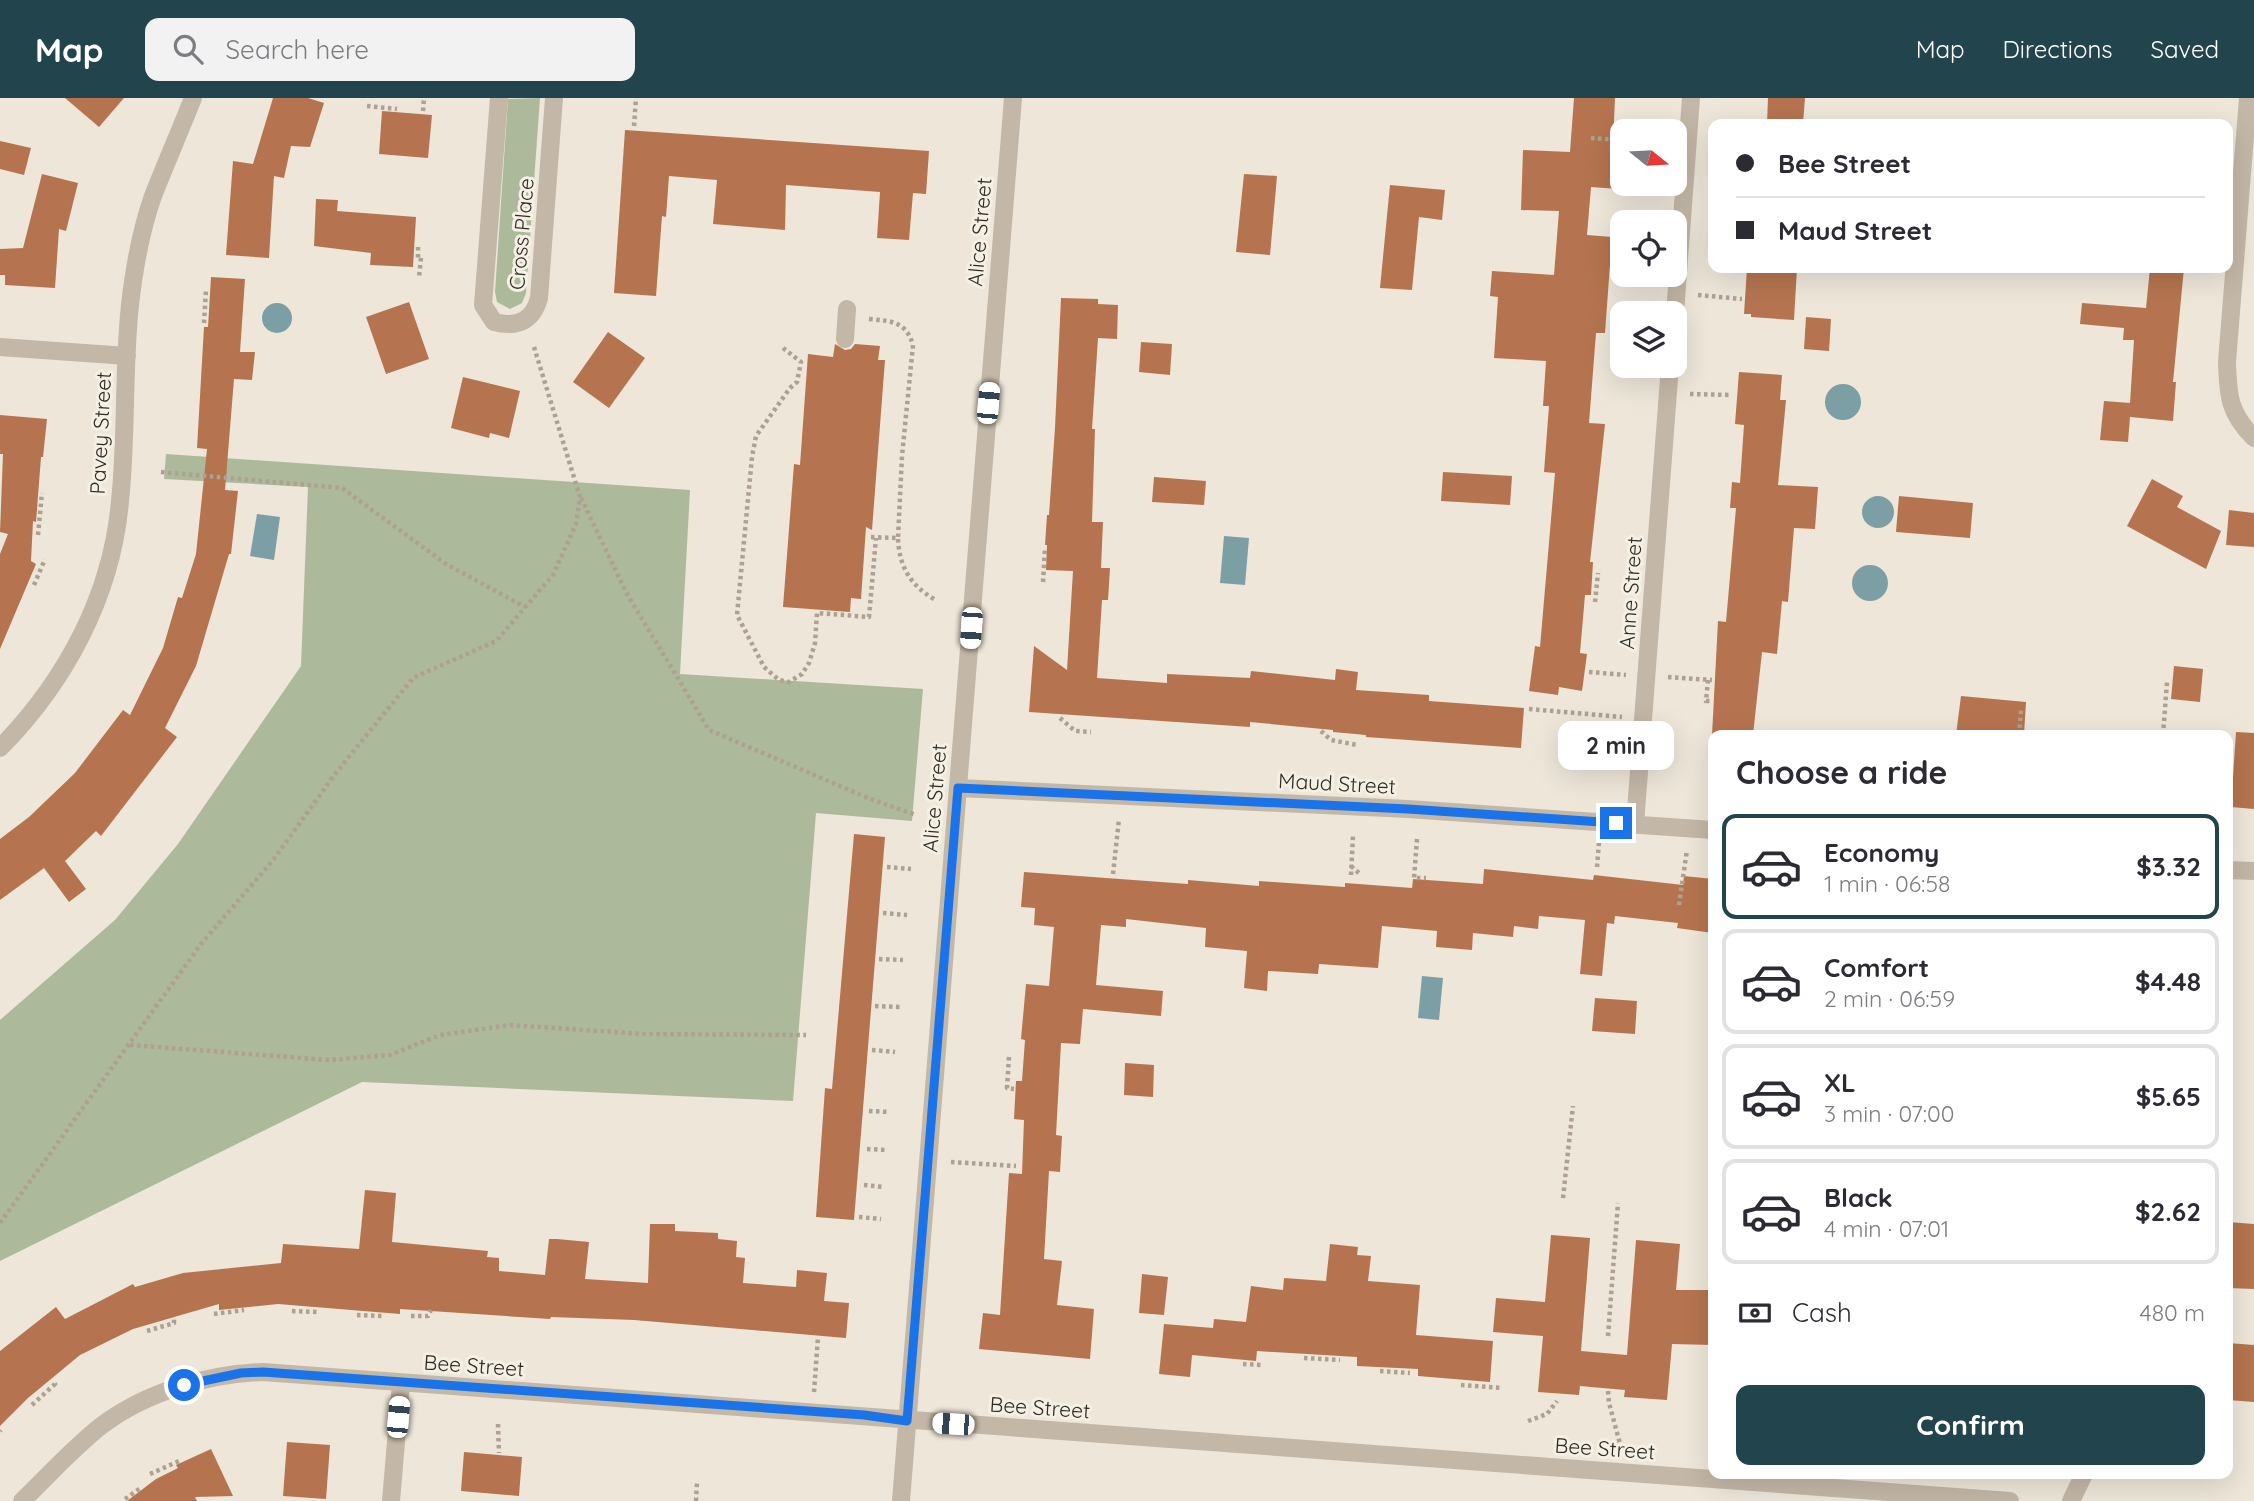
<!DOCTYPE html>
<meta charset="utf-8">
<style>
body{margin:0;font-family:Quicksand,sans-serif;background:#f2f2f3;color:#2b2b33;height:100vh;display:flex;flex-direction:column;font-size:26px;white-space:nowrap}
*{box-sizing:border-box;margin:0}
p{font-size:23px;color:#7c7c81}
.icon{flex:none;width:38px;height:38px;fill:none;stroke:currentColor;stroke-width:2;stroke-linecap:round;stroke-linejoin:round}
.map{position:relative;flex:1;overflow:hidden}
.drawer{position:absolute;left:1708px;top:632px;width:525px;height:749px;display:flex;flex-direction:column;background:#fff;border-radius:14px;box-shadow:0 7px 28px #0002}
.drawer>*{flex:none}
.banner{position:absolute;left:1708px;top:21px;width:525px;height:154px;border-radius:14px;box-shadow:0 7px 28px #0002;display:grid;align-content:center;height:154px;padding:0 28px;background:#fff}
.needle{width:46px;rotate:108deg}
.tools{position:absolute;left:1610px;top:21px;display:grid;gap:14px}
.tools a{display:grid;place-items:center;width:77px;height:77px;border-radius:14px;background:#fff;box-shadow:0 7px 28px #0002;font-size:35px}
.end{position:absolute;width:32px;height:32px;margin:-16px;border:9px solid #1a73e8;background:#fff;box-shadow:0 0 0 4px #fff}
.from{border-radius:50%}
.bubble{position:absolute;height:49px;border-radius:14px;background:#fff;box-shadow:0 7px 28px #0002;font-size:23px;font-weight:700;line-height:49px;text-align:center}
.car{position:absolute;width:21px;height:42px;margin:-21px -10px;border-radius:9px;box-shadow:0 0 5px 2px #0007;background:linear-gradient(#fff 24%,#345 0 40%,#fff 0 76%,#345 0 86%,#fff 0)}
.banner b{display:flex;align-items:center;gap:24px;height:66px;font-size:26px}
.banner b+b{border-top:2px solid #e1e1e2}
.banner i{width:18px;height:18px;background:#2b2b33}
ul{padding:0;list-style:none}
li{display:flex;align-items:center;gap:21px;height:105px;margin:0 14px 10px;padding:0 14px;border:4px solid #e1e1e2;border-radius:14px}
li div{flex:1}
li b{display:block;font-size:26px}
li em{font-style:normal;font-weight:700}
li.on{border-color:#22444c}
li>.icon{width:63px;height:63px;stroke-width:1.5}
h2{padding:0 28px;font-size:32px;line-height:84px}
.pay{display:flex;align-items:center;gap:18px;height:77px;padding:0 28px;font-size:26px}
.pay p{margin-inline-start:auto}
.primary-button{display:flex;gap:14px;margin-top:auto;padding:14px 28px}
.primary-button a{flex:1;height:80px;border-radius:14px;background:#22444c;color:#fff;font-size:28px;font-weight:700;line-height:80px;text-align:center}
header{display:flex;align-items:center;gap:42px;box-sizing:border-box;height:98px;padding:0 35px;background:#22444c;color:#fff}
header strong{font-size:33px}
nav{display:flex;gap:38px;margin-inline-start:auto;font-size:24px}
.search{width:490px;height:63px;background:#f2f2f3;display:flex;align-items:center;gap:18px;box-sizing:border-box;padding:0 24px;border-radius:14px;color:#7c7c81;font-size:26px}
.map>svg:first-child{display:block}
</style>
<header>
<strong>Map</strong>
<div class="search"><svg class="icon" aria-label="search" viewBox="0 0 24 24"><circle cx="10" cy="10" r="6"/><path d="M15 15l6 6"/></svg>Search here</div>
<nav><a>Map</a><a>Directions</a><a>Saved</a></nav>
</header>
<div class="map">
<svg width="2254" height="1403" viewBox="0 0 2254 1403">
<rect width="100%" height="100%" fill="#ede6d9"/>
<path fill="#acba9b" d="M 540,0 L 526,195 L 522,205 L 510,211 L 497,204 L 495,194 L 508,1 Z
M 166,356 L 690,392 L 680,576 L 923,591 L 912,723 L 816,715 L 793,1003 L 362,984 L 0,1163 L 0,922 L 115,822 L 178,746 L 301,568 L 308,389 L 164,381 Z"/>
<path fill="#7c9fa6" d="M262 220a15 15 0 1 1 30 0a15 15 0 1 1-30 0Z
M1825 304a18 18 0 1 1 36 0a18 18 0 1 1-36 0Z
M1862 414a16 16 0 1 1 32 0a16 16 0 1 1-32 0Z
M 257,416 L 280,419 L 274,462 L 250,458 Z
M 1224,438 L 1249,440 L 1245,487 L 1220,485 Z
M1852 485a18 18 0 1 1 36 0a18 18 0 1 1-36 0Z
M 1422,878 L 1443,880 L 1439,922 L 1418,920 Z"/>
<path fill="#b5744f" d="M 65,0 L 124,0 L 99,29 Z
M 273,0 L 308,0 L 324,5 L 310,49 L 291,48 L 284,80 L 274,78 L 269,160 L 226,157 L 233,63 L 253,66 Z
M 1574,0 L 1615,0 L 1613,46 L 1622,47 L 1619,91 L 1591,89 L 1587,137 L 1612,139 L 1605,235 L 1596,235 L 1589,325 L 1605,326 L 1590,464 L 1593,464 L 1591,497 L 1585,497 L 1580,555 L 1587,556 L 1582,593 L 1559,589 L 1558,597 L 1529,593 L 1535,548 L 1540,549 L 1555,375 L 1544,374 L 1549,308 L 1543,308 L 1546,263 L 1494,260 L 1498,199 L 1490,198 L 1492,173 L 1554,177 L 1559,113 L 1521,112 L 1523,52 L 1570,54 Z
M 1768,0 L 1805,0 L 1803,26 L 1767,26 Z
M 382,13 L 432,17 L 428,60 L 379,56 Z
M 625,32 L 929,53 L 926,96 L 913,95 L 909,142 L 877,140 L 880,94 L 786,87 L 785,132 L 713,126 L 717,82 L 669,78 L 666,119 L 662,118 L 656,198 L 614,195 Z
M 0,43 L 31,50 L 24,77 L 0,71 Z
M 42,76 L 78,85 L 66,133 L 59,131 L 55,190 L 5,187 L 5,177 L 0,177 L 0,151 L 23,150 Z
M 1244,76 L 1277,78 L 1270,157 L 1236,154 Z
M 1390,87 L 1445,92 L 1442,122 L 1419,119 L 1412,192 L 1380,190 Z
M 316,101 L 338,102 L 337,113 L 416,119 L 413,169 L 370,167 L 371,155 L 314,148 Z
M 1747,170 L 1797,170 L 1794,222 L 1751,219 L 1751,216 L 1744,216 Z
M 2150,170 L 2184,170 L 2173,284 L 2176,284 L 2173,323 L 2130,319 L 2128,344 L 2100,342 L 2104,303 L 2130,305 L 2134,242 L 2123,242 L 2124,230 L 2080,226 L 2082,205 L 2146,210 Z
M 211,179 L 245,181 L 240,254 L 255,254 L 252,282 L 234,281 L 225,392 L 238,393 L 231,456 L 229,456 L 196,568 L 165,630 L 177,639 L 101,738 L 96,733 L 65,763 L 86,791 L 69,804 L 44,770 L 0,802 L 0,741 L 29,719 L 75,675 L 123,612 L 130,617 L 163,550 L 178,499 L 182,500 L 196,456 L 207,351 L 197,350 L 204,229 L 208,229 Z
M 1061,200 L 1098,201 L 1098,206 L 1118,207 L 1117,241 L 1098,240 L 1092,331 L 1095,331 L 1092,424 L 1103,424 L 1101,470 L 1110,470 L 1108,502 L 1102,502 L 1097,580 L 1167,585 L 1167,576 L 1250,580 L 1251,573 L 1335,582 L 1336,571 L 1358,574 L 1356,592 L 1429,597 L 1429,603 L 1524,610 L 1521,650 L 1366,639 L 1366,637 L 1333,634 L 1333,632 L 1250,624 L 1250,629 L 1029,614 L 1034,548 L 1067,572 L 1073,473 L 1046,472 L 1047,447 L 1045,447 L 1047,417 L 1049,417 L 1055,330 Z
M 409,204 L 429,261 L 386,276 L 366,219 Z
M 1806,219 L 1831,221 L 1829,253 L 1804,251 Z
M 608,234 L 645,260 L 609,310 L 573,284 Z
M 1141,244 L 1172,246 L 1170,277 L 1139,274 Z
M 835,246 L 845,252 L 851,251 L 855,246 L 880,248 L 878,262 L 885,262 L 872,432 L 866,429 L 861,501 L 851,500 L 850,514 L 783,509 L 794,366 L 800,367 L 808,256 L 833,259 Z
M 1739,274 L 1782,277 L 1780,302 L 1786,302 L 1778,387 L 1818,389 L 1815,431 L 1794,430 L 1788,504 L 1782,503 L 1777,556 L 1762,554 L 1753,637 L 1712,637 L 1718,523 L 1726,524 L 1736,410 L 1730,410 L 1732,384 L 1740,385 L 1744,327 L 1735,326 Z
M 463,279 L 520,293 L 509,340 L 490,335 L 489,340 L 451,330 Z
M 0,317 L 47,321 L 43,359 L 41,359 L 36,424 L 33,423 L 31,463 L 36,466 L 0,551 L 0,456 L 8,436 L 0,434 L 3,356 L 0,356 Z
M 1443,374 L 1512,378 L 1510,407 L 1441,403 Z
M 1154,379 L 1206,383 L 1204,407 L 1152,404 Z
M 2152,381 L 2183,398 L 2177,409 L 2221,433 L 2206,471 L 2127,428 Z
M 1899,398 L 1973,405 L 1970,440 L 1896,434 Z
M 2229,412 L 2254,415 L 2254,449 L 2226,447 Z
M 2174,568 L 2203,571 L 2200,604 L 2171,601 Z
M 1961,598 L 2026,604 L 2024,637 L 1956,637 Z
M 2236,634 L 2254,635 L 2254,711 L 2231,709 Z
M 854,736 L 885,739 L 854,1122 L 816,1119 L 825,990 L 832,991 Z
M 1484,771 L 1593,782 L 1594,777 L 1683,787 L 1684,778 L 1713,781 L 1713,835 L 1677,830 L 1678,825 L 1615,818 L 1614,826 L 1607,825 L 1602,878 L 1580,876 L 1585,822 L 1539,818 L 1538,831 L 1514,828 L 1513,839 L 1473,835 L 1472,852 L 1436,849 L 1437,833 L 1382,828 L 1378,870 L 1319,866 L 1318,876 L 1268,873 L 1267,893 L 1244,890 L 1247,853 L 1205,849 L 1206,830 L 1126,821 L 1126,829 L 1101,827 L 1096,887 L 1163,893 L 1161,918 L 1083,911 L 1080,946 L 1061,945 L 1056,1037 L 1062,1038 L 1060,1074 L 1049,1073 L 1044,1161 L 1062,1163 L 1057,1207 L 1094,1211 L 1090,1261 L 979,1251 L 983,1215 L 1000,1217 L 1009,1075 L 1022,1076 L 1024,1022 L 1014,1021 L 1016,983 L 1022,983 L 1025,942 L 1021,941 L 1026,886 L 1049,888 L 1054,829 L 1034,827 L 1035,810 L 1021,809 L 1024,774 L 1188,786 L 1188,782 L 1259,788 L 1259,783 L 1345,789 L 1345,785 L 1412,790 L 1413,781 L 1483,786 Z
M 1595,900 L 1637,903 L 1635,936 L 1592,933 Z
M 1125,965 L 1154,967 L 1153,999 L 1124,997 Z
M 365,1092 L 396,1095 L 392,1144 L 488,1153 L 487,1159 L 499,1160 L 499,1173 L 545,1177 L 549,1141 L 557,1141 L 589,1144 L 585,1181 L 648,1185 L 650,1126 L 675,1126 L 675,1133 L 718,1135 L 718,1141 L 737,1143 L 736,1159 L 745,1160 L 743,1185 L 796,1189 L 797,1172 L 827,1175 L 824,1203 L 849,1205 L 846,1240 L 634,1222 L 551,1219 L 550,1221 L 400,1211 L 400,1216 L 278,1206 L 219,1212 L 219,1206 L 133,1231 L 80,1257 L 28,1300 L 0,1328 L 0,1253 L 56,1209 L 65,1221 L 133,1186 L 135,1189 L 183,1175 L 281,1165 L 283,1146 L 359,1151 Z
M 2228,1124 L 2254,1126 L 2254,1191 L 2228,1190 Z
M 1551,1137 L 1590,1140 L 1581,1253 L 1627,1257 L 1636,1142 L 1680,1146 L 1676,1192 L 1713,1192 L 1713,1247 L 1672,1246 L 1667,1302 L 1624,1299 L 1625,1292 L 1580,1288 L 1579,1297 L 1538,1294 L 1543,1238 L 1493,1234 L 1496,1200 L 1545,1204 Z
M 1330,1146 L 1358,1149 L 1357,1157 L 1371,1158 L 1368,1183 L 1420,1187 L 1416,1237 L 1493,1243 L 1490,1284 L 1418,1278 L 1418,1271 L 1357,1268 L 1357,1259 L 1257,1253 L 1256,1263 L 1192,1257 L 1190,1279 L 1159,1276 L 1164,1226 L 1213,1230 L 1214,1221 L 1246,1224 L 1251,1188 L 1283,1192 L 1284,1180 L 1326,1183 Z
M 1142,1176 L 1168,1179 L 1164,1217 L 1139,1215 Z
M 2228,1245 L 2254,1247 L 2254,1304 L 2228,1302 Z
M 287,1344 L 330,1347 L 326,1401 L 283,1398 Z
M 211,1351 L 233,1398 L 195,1399 L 197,1403 L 127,1403 L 156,1381 L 178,1370 L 176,1367 Z
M 464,1354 L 522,1359 L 519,1398 L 461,1393 Z"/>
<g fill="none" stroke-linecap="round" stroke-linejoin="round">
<path stroke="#aea191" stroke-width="4.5" stroke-dasharray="3.5 3.5" stroke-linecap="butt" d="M 367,8 L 397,11
M 423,13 L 424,0
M 634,28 L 636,0
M 1591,40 L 1622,42
M 418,149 L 418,160 L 421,160 L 419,179
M 1698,197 L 1742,201
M 869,221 C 891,223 906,223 913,247 L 902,358 L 898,440
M 204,225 L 206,192
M 783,250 L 801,264 L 797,284 L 790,290 L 756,338 L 752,359 L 737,517 L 764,569 L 779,582 L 789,584 L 802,576 L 809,565 L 815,545 L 817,515 L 869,519 L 876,440
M 1690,296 L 1731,297
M 161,374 L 342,390 L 446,466 L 525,509
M 581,400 L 627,496 L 709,632 L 868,700 L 916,717
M 38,437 L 42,395
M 871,439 L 898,440 C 899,468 910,487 934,501
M 1043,484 L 1045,450
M 34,487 L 45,461
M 1595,504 L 1598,475
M 1589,574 L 1626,577
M 1668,579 L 1712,582
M 1708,582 L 1706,603 L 1710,603
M 1529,611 L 1622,619
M 1060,620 L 1075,633 L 1091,634
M 1321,633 L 1331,642 L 1357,647
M 2019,637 L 2021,612
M 2163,637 L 2167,584
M 1417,741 L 1414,780 L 1426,780
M 1351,768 L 1361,777
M 887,769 L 911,771
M 1597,769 L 1599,744
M 1113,776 L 1119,721
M 1351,777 L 1353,738
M 1679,807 L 1687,752
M 883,815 L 907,817
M 879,861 L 903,862
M 875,908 L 900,909
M 130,947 L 329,962 L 390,957 L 440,937 L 510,927 L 643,936 L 806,937
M 872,952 L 895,954
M 1009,959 L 1007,990 L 1014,991
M 869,1013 L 890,1014
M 867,1051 L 887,1052
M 951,1064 L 1016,1068
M 864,1087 L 884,1089
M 1563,1100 L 1573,1008
M 859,1119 L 881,1121
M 0,1125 L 201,846 L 274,761 L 335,676 L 413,580 L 496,543 L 553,477 L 576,426 L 580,399 L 534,249
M 292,1213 L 318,1214
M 214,1216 L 244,1212
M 357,1217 L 382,1218
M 411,1218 L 428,1218 L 431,1212
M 147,1233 L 174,1225 L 174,1221
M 1608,1238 L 1618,1105
M 1304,1260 L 1340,1262
M 1243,1266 L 1262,1267
M 1380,1273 L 1410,1275
M 1461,1287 L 1502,1290
M 1608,1293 L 1609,1305 L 1622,1353
M 814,1294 L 818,1239
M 32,1307 L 55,1286 L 53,1284
M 1710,1321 L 1713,1321
M 1528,1323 L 1547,1316 L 1557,1303
M 498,1326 L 499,1355
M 0,1333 L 1,1332
M 150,1376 L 179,1363
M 125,1401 L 142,1389
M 696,1403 L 697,1384"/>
<path stroke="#c3b7a7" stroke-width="18" d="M 499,0 L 483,207 L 494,224 C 517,230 533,223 539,200 L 554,0
M 2248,0 L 2227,264 C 2228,298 2229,315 2254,340
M 1675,215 L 1691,0
M 845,241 L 847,211
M 0,249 L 127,258
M 0,650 C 66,583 112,497 120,403 C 127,338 123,272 130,207 C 134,171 141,132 153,98 C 166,65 180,33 193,0
M 958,690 L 1408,711 L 1713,732
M 1635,726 L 1670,268
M 2228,772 L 2254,773
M 22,1403 C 48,1378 73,1350 101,1328 C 146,1294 207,1276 263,1274 L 2010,1403
M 391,1403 L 401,1285
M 901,1403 L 1013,0
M 2071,1403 L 2084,1376"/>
</g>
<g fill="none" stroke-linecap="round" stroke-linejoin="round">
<path stroke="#1a73e8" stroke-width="9" d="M 184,1287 L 241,1275 L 263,1274 L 864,1317 L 907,1323 L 958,690 L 1408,711 L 1616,725"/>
</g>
<g text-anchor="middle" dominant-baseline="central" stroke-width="6" stroke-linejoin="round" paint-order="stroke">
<g font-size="21" fill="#312b26" stroke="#f5f0e4">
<text transform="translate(979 134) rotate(-85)">Alice Street</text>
<text transform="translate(521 136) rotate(-85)">Cross Place</text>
<text transform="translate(100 335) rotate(-87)">Pavey Street</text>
<text transform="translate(1630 495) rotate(-86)">Anne Street</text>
<text transform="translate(1337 685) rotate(3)">Maud Street</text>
<text transform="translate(934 700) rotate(-85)">Alice Street</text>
<text transform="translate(474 1267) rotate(4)">Bee Street</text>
<text transform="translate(1040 1309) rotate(4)">Bee Street</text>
<text transform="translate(1605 1350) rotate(4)">Bee Street</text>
</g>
</g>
</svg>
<div class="tools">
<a><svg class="needle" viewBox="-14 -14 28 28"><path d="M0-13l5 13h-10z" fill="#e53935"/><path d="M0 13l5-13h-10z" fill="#7c7c81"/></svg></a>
<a><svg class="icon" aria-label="locate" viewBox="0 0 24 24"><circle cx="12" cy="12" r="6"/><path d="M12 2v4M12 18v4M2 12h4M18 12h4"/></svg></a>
<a><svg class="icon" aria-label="layers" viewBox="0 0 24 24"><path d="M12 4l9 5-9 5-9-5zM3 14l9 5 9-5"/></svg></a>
</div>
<i class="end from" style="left:184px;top:1287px"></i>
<i class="end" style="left:1616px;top:725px"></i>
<div class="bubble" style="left:1558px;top:623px;width:116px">2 min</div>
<i class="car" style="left:988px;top:305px;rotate:5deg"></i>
<i class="car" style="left:971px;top:530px;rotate:184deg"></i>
<i class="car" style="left:398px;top:1319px;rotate:5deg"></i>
<i class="car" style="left:953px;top:1326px;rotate:274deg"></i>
<div class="banner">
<b><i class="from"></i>Bee Street</b>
<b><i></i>Maud Street</b>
</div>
<section class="drawer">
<h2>Choose a ride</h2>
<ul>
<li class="on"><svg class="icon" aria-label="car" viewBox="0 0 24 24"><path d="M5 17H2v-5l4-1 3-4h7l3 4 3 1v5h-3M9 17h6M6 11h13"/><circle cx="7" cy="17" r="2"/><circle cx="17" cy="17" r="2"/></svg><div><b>Economy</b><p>1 min · 06:58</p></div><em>$3.32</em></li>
<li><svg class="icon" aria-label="car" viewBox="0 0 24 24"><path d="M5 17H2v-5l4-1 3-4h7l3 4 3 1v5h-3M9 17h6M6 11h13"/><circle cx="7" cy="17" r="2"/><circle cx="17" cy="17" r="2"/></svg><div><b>Comfort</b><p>2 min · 06:59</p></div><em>$4.48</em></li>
<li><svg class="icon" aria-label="car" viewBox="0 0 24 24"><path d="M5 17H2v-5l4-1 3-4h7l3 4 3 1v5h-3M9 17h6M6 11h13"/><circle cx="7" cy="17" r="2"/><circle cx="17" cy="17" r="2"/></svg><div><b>XL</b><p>3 min · 07:00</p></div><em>$5.65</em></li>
<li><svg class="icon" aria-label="car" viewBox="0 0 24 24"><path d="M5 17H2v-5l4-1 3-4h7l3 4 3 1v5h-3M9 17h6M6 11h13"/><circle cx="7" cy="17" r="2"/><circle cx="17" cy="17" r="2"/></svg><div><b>Black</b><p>4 min · 07:01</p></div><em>$2.62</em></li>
</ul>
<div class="pay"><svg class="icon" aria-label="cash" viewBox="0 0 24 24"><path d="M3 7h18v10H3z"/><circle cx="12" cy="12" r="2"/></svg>Cash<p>480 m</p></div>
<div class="primary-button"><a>Confirm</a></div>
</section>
</div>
